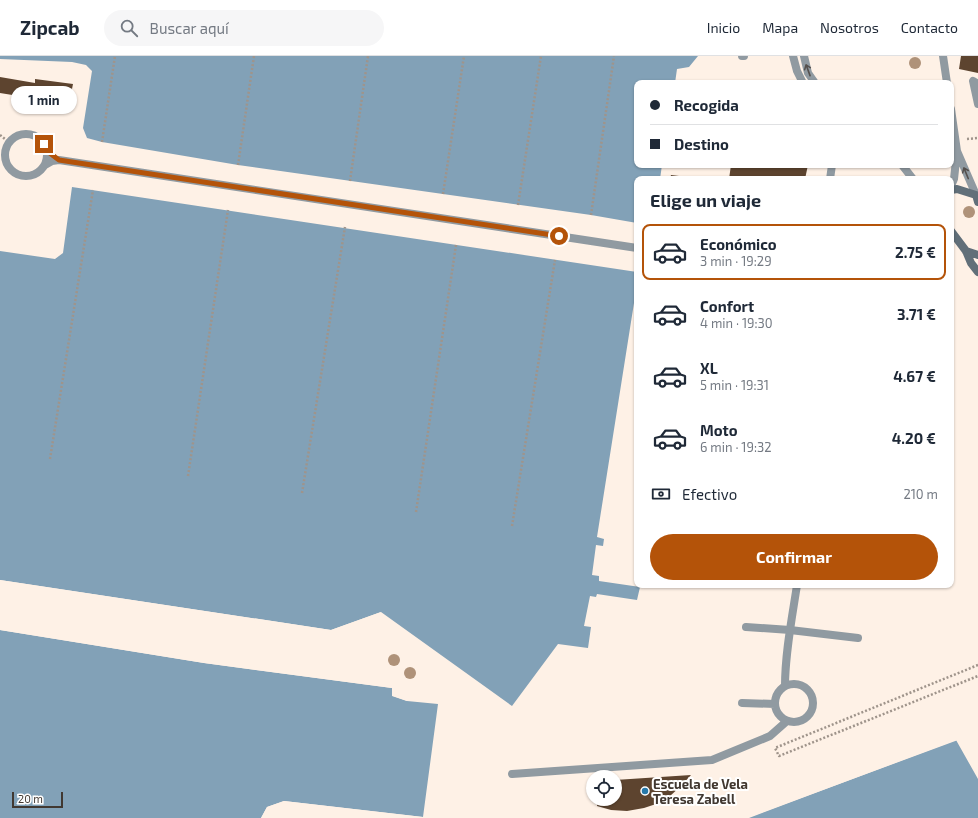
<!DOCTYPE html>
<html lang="es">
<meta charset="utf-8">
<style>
body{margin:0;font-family:"Exo 2",sans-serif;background:#f6f6f7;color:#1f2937;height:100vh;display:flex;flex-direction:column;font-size:15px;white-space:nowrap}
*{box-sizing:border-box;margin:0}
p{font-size:13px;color:#747a83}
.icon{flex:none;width:22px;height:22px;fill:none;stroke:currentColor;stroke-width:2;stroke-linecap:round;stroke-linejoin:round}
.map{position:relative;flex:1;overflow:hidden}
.sheet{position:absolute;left:634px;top:120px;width:320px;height:412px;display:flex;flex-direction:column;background:#fff;border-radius:8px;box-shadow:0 1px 3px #0004}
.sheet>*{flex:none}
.guide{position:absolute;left:634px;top:24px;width:320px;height:88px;border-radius:8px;box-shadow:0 1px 3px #0004;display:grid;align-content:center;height:88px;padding:0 16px;background:#fff}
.controls{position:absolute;left:586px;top:714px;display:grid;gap:8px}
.controls a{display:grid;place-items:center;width:36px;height:36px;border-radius:50%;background:#fff;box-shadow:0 1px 3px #0004;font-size:20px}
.scale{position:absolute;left:12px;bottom:10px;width:51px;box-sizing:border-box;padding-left:4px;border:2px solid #413831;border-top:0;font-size:11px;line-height:14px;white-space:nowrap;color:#413831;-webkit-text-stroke:3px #fff;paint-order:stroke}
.end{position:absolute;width:18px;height:18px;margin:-9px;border:5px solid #b45309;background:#fff;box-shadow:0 0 0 2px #fff}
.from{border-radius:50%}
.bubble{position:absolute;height:28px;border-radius:14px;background:#fff;box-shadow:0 1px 3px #0004;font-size:13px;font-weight:700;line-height:28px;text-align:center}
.guide b{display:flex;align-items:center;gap:14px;height:38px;font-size:15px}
.guide b+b{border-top:1px solid #e0e1e3}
.guide i{width:10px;height:10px;background:#1f2937}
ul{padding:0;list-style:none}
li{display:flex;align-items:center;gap:12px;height:56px;margin:0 8px 6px;padding:0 8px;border:2px solid transparent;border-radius:8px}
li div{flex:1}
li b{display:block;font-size:15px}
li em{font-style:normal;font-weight:700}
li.active{border-color:#b45309}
li>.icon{width:36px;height:36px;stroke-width:1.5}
h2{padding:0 16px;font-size:18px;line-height:48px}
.pay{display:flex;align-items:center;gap:10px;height:44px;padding:0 16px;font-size:15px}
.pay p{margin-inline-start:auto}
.cta{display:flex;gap:8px;margin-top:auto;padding:8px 16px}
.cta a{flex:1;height:46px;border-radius:24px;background:#b45309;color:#fff;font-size:16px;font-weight:700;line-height:46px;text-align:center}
header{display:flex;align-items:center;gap:24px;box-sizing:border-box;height:56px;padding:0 20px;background:#fff;border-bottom:1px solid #e0e1e3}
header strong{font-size:19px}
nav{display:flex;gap:22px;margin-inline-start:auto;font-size:14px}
.search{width:280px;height:36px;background:#f6f6f7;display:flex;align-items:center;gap:10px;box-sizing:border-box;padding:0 14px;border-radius:22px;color:#747a83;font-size:15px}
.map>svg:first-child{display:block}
</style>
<header>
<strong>Zipcab</strong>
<div class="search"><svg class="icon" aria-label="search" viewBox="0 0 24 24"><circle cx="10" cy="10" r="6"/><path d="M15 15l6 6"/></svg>Buscar aquí</div>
<nav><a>Inicio</a><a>Mapa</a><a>Nosotros</a><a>Contacto</a></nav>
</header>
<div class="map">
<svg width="978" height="762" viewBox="0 0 978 762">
<rect width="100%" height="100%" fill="#fef1e6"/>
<path fill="#82a1b7" d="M 0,0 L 698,0 L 689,11 L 677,13 L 675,27 L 637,27 L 637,109 L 662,109 L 660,123 L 637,123 L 637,167 L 591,159 L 238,109 L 102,86 L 87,82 L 83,72 L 92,15 L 86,9 L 72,6 L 0,3 Z
M 72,131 L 637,216 L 637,228 L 597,481 L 604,483 L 603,490 L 596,489 L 592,519 L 599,520 L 599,525 L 640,531 L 637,544 L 597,538 L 596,541 L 590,540 L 584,570 L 591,571 L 588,592 L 558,588 L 512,650 L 381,556 L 331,574 L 0,524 L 0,195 L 55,203 L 63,197 Z
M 0,574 L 204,607 L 392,632 L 393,640 L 407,645 L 438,648 L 423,761 L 284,745 L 267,751 L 261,762 L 0,762 Z
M 956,684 L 978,723 L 978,762 L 749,762 Z"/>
<path fill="#fef1e6" d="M 0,524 L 331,574 L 381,556 L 379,559 L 330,576 L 0,526 Z
M 0,572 L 204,605 L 393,630 L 394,631 L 394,638 L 407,643 L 407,645 L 392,640 L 392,632 L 204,607 L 0,574 Z
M 956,682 L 958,684 L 747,762 L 748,760 Z
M 284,745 L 423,761 L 425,761 L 417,762 L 284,747 L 268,753 L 263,762 L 261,762 L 267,751 Z"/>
<path fill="#5d442f" d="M 961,0 L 978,0 L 978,17 L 959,13 Z
M 0,21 L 35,27 L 35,23 L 73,28 L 71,38 L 56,36 L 55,50 L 30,48 L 31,42 L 0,37 Z
M 731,109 L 808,109 L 805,123 L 729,123 Z
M 671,119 L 695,122 L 695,123 L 670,123 Z
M 691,719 L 681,730 L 670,740 L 659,747 L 644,752 L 627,755 L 611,754 L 597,750 L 598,743 L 615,743 L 615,724 Z"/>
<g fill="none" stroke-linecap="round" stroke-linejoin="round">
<path stroke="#9f948b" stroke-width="2.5" stroke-dasharray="2 2" stroke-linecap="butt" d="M 0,79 L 10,87
M 967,83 L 978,82
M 102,86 L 115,0
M 238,109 L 254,0
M 350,125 L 368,0
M 443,138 L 464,0
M 518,149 L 541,0
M 591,159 L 614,0
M 50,403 L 93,134
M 188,420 L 228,154
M 302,437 L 345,171
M 416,456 L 456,189
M 512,470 L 555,204
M 978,609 L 775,692 L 779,700 L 978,620"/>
<path stroke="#909aa1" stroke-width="8" d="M 742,0 L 744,0
M 793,0 L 797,15 L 803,27
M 804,0 L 808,17 L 815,27
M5 99a21 21 0 1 1 42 0a21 21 0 1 1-42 0Z
M 45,109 L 52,105 L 59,104 L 637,192
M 902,109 L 913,123
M 830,123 L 832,109
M 746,571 L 790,574 L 858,582
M775 647a19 19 0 1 1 38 0a19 19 0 1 1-38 0Z
M 785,630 C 785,597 792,562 797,529
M 742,647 L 775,648
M 512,718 L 712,704 L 770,680 L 787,665"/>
<path stroke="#909aa1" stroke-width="8" d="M 943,0 L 947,27
M 978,28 L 973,25 L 978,48
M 951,53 L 957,95 L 976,139
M 951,130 L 954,123 L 957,95"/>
<path stroke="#616f79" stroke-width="8" d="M 951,134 L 957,133 L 976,139 L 978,146
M 951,175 L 966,195 L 971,207 L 978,216
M 966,195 L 978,199"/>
</g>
<g fill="#af9279">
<circle cx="915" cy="7" r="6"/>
<circle cx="969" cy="156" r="6"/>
<circle cx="394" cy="604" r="6"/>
<circle cx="410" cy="617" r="6"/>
</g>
<defs><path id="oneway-shaft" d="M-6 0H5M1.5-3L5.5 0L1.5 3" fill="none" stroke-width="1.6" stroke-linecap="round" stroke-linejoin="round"/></defs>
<g stroke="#55504d">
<use href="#oneway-shaft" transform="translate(808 14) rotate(-110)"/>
<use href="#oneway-shaft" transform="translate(966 117) rotate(-112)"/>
</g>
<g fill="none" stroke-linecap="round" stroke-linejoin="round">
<path stroke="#b45309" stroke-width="5" d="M 44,88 L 47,95 L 59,104 L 559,180"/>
</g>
<circle fill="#2679aa" stroke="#fff" stroke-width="1.5" cx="645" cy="735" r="4"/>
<g text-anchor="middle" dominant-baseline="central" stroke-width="4" stroke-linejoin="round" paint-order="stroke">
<g font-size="13" font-weight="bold" fill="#413831" stroke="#fff" text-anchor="start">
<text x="653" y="728">Escuela de Vela<tspan x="653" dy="15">Teresa Zabell</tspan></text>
</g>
</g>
</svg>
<div class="controls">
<a><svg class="icon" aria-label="locate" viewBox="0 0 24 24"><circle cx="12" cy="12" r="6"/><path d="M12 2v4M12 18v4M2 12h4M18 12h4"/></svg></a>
</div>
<div class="scale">20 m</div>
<i class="end from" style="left:559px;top:180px"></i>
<i class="end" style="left:44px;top:88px"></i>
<div class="bubble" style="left:11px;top:30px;width:66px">1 min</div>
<div class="guide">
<b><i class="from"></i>Recogida</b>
<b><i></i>Destino</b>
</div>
<section class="sheet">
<h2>Elige un viaje</h2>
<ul>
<li class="active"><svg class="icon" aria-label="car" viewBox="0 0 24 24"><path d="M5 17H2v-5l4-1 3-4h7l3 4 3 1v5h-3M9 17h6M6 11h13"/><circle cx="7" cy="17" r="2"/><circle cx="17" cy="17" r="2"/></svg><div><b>Económico</b><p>3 min · 19:29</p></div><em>2.75 €</em></li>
<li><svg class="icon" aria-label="car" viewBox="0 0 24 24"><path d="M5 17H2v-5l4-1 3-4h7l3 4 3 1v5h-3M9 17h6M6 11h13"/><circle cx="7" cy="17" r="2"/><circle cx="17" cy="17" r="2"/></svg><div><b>Confort</b><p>4 min · 19:30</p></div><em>3.71 €</em></li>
<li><svg class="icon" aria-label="car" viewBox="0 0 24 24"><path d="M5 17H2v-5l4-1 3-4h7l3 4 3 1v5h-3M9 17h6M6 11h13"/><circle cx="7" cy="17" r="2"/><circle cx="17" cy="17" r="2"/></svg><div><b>XL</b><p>5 min · 19:31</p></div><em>4.67 €</em></li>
<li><svg class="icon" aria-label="car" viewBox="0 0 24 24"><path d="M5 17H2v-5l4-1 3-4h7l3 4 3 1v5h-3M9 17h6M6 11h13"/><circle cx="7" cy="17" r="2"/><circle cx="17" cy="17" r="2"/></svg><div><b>Moto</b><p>6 min · 19:32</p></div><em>4.20 €</em></li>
</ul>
<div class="pay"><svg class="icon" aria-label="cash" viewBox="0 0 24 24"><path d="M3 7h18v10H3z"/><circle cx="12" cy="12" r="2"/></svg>Efectivo<p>210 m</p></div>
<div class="cta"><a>Confirmar</a></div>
</section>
</div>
